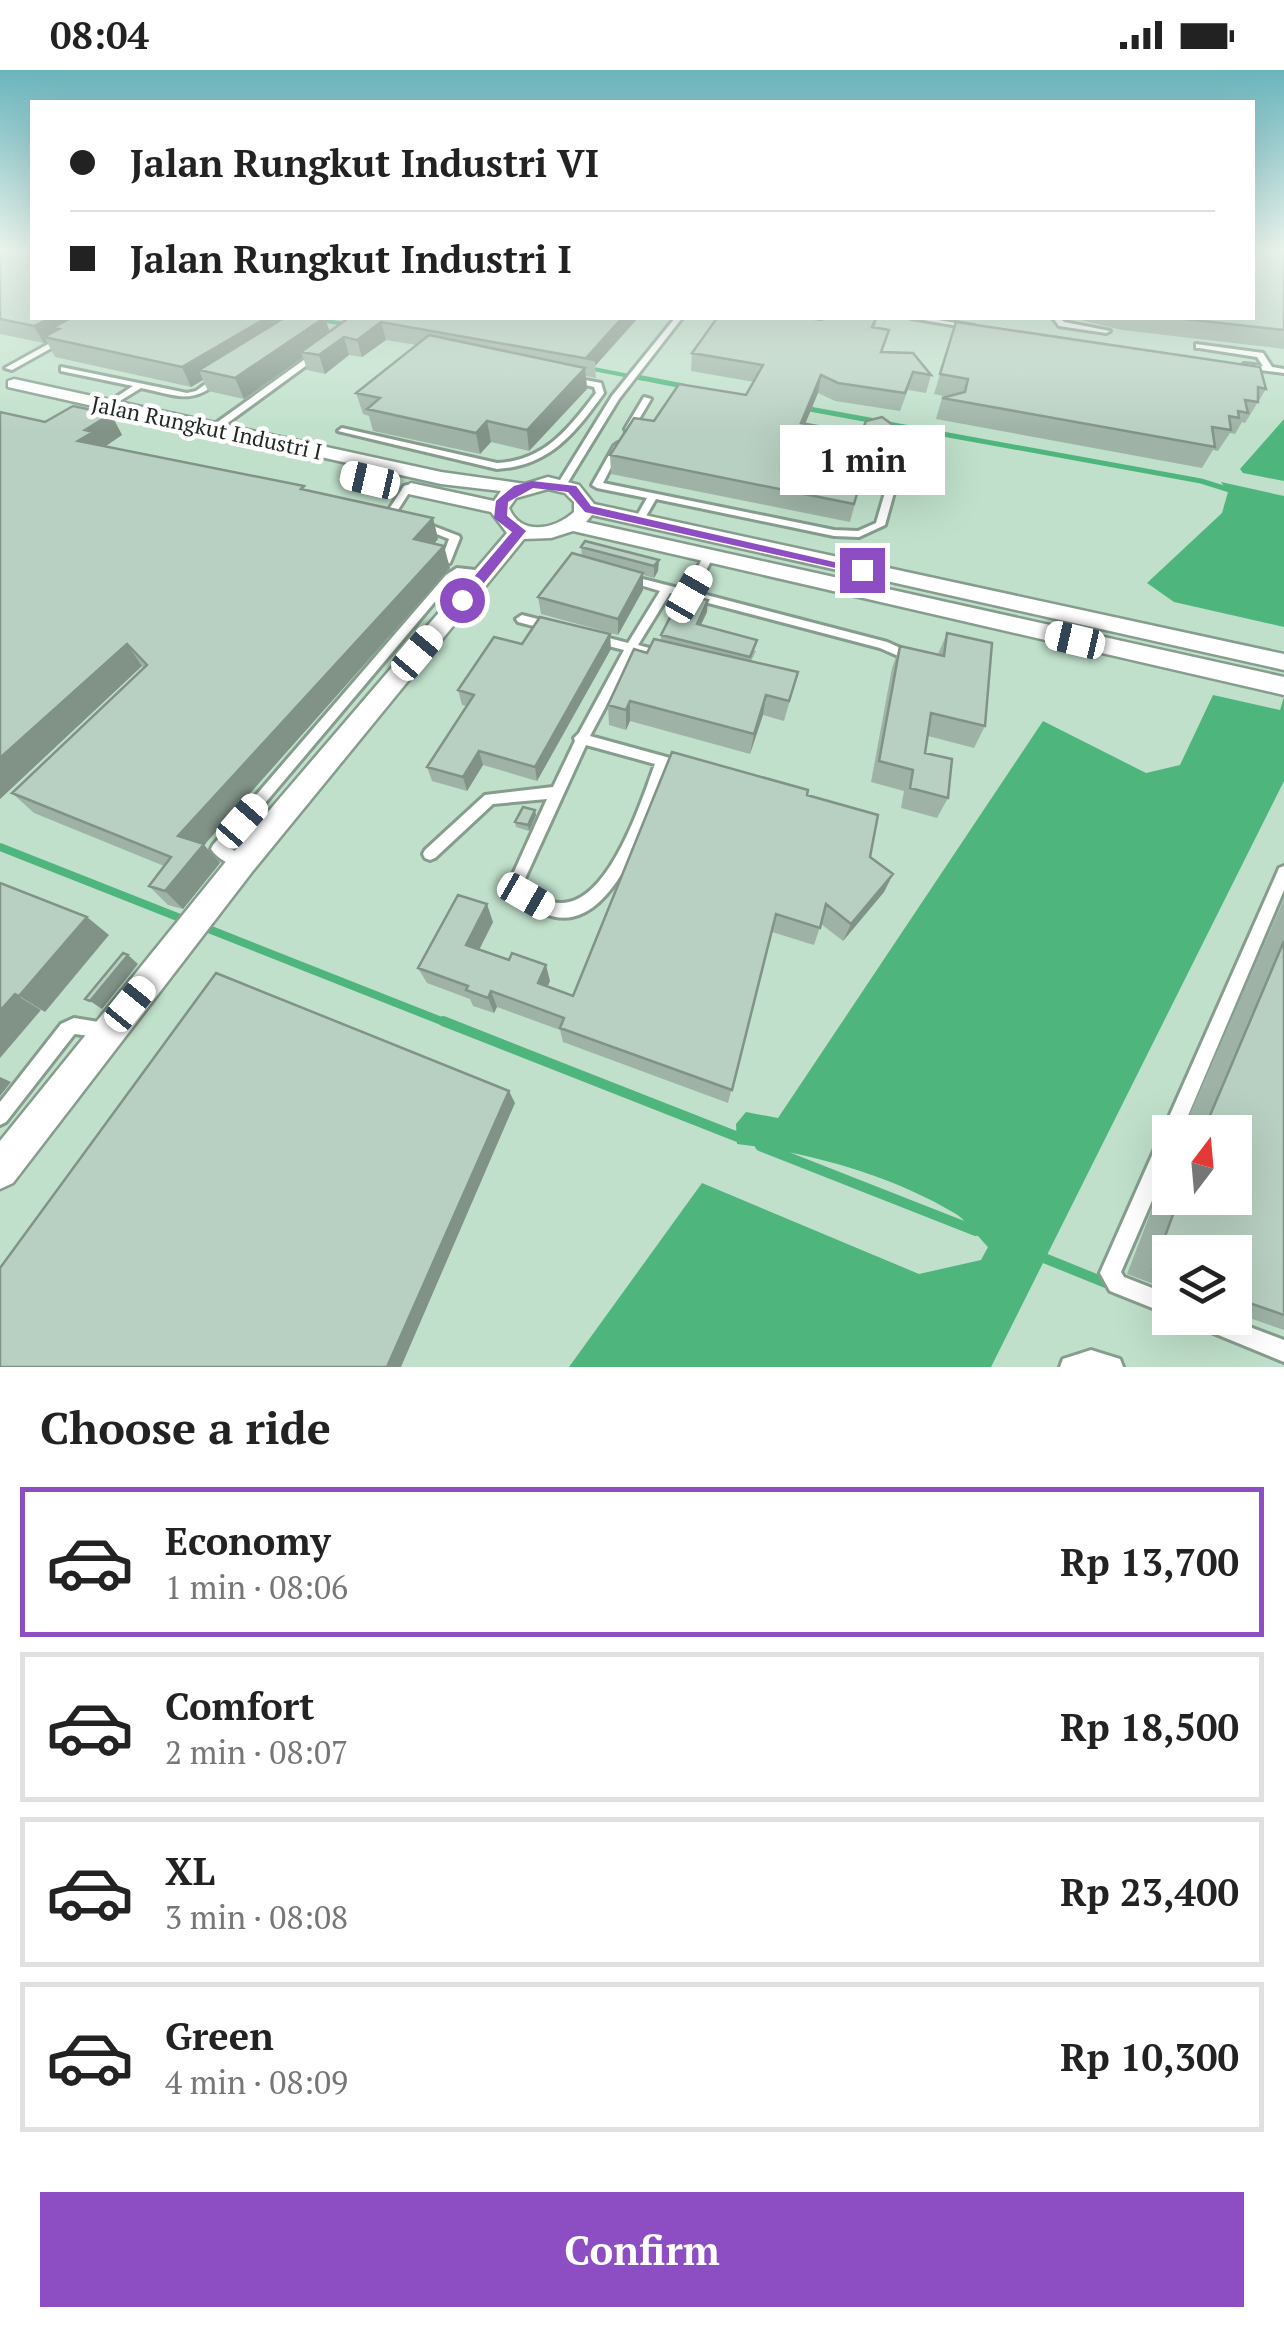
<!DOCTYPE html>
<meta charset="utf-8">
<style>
body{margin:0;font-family:"PT Serif",serif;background:#f6f6f6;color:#222;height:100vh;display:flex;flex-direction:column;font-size:38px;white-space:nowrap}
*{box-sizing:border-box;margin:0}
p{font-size:32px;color:#767676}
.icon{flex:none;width:55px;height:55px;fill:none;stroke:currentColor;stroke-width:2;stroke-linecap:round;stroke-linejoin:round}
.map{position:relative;height:1297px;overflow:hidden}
.sheet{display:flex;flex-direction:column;background:#fff;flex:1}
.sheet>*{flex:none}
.hud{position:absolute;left:30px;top:30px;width:1225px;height:220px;border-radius:0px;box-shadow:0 10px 40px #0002;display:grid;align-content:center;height:220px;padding:0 40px;background:#fff}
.needle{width:65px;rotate:16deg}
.buttons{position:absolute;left:1152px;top:1045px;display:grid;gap:20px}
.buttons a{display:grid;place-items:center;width:100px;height:100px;border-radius:0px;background:#fff;box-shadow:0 10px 40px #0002;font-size:50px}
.end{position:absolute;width:45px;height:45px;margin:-22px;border:12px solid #8e4ec3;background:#fff;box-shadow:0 0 0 5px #fff}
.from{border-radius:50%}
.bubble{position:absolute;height:70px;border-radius:0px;background:#fff;box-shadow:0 10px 40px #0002;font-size:32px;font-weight:700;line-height:70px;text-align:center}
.car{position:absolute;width:30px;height:60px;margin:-30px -15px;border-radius:12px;box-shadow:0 0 8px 2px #0007;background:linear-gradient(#fff 24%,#345 0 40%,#fff 0 76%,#345 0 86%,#fff 0)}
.hud b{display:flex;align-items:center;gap:35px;height:95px;font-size:38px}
.hud b+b{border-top:2px solid #e0e0e0}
.hud i{width:25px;height:25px;background:#222}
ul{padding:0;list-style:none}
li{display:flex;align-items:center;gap:30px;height:150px;margin:0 20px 15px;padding:0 20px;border:5px solid #e0e0e0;border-radius:0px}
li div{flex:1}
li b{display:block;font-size:38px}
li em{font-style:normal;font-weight:700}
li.current{border-color:#8e4ec3}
li>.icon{width:90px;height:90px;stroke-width:1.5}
h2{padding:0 40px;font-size:45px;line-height:120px}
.button{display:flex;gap:20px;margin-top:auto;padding:20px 40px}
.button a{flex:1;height:115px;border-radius:0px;background:#8e4ec3;color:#fff;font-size:40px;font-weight:700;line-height:115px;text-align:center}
.status{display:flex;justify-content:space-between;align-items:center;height:70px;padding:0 50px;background:#fff;direction:ltr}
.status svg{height:28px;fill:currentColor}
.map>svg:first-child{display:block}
</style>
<div class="status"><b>08:04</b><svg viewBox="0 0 49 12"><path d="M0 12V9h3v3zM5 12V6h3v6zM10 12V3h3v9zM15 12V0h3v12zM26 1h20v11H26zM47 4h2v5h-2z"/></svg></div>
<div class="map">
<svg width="1284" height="1297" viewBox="0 0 1284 1297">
<rect width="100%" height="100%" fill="#d2eada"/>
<path fill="#c0e0cb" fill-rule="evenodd" d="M 0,179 L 32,248 L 1252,248 L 1284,207 L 1284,1297 L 0,1297 ZM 1170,1062 L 1235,1062 L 1235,1128 L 1170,1128 ZM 1170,1182 L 1235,1182 L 1235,1248 L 1170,1248 Z"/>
<path fill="#4eb67d" d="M 1284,349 L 1284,411 L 1243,403 L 1240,399 Z
M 1221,412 L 1284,426 L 1284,557 L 1174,532 L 1147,513 L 1222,443 L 1228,422 Z
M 1213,625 L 1280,640 L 1284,627 L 1284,711 L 991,1297 L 569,1297 L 702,1113 L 919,1204 L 981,1190 L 988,1177 C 978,1167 968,1152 956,1144 C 891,1105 811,1083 737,1074 L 736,1054 L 746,1042 L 778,1048 L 1043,651 L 1146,703 L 1180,695 Z"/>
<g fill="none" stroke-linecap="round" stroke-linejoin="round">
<path stroke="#4eb67d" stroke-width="4" d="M 311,248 L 349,255
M 588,298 L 645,309"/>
<path stroke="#4eb67d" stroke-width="5" d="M 632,306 L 683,316
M 804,338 L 875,351
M 888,354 L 1201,411 L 1233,421"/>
<path stroke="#4eb67d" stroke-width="8" d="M 0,777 L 185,850
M 201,856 L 449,954"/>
<path stroke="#4eb67d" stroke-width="10" d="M 443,951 L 743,1069
M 760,1076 L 976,1161
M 1039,1186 L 1111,1215"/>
<defs>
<path id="lane" d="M 675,248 L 682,248 L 619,329 L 565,417 L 559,417 L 557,415 L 612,326 Z
M 911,248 L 926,248 L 974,256 L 970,258 Z
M 1053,248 L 1060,248 L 1064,252 L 1110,261 L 1106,263 L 1059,256 Z
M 59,268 L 66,270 L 12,300 L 5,298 Z
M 1196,274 L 1263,283 L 1272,297 L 1284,299 L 1284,303 L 1244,298 L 1244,294 L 1263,296 L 1257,287 L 1199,278 L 1196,278 Z
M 315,282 L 322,284 L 218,360 L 212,360 L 212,356 Z
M 61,297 L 187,323 L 196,321 L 218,305 L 225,307 C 191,336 181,326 141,318 L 110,337 L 107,337 L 107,333 L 133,316 L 61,301 Z
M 569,307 L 601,313 L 604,323 C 575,363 550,396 497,399 L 338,361 L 342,358 L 497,393 C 545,391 569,358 596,323 L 594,317 L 569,311 Z
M 644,327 L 651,329 L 632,361 L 626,361 L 625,359 Z
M 904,369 L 908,372 L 885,455 L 859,467 L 834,466 L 656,429 L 642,453 L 639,454 L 634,451 L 647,428 L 597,418 L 592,415 L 614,376 L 618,373 L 622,376 L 603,413 L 834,460 L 858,461 L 876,453 L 900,372 Z
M 407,415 L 412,418 L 396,443 L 406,449 L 401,452 L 386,444 L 404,416 Z
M 420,451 L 459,466 L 460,468 L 450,493 L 446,494 L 441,491 L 449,469 L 417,456 L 415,454 Z
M 708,484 L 713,487 L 695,522 L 887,572 L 916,585 L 918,588 L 912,592 L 880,578 L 670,523 L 638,575 L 664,582 L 666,585 L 660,589 L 634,583 L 590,666 L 670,688 L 675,689 L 677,693 L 675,697 L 667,697 C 650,744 612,874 543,843 C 527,836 514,829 509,813 L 547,729 L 493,734 L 435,788 L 430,790 L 425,788 L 423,784 L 425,780 L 485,725 L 553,717 L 575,671 L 574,668 L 579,663 L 624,580 L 593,572 L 591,569 L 597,565 L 628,573 L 660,521 L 627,511 L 627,507 L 631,506 L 686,520 L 703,487 ZM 586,675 L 655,694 C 640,734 601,862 541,827 C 534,823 528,819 523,813 Z
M 457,498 L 484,501 L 489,504 L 484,507 L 459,505 L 454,509 L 228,777 L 247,788 L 249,793 L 247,798 L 242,799 C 232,796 216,788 211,779 L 213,775 L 446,505 Z
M 522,545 L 553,553 L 555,556 L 549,560 L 518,552 L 516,549 Z
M 1284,796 L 1284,820 L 1181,1062 L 1170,1062 L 1170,1089 L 1121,1202 L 1124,1207 L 1170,1225 L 1170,1245 L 1110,1221 L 1100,1203 L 1277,803 L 1279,798 Z
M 74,948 L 111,954 L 113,960 L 111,966 L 105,968 L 75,964 L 73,966 L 6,1052 L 0,1055 L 0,1032 L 61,954 Z
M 1191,1248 L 1226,1248 L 1284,1270 L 1284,1292 L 1194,1255 Z
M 1091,1280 L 1120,1289 L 1123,1297 L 1060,1297 L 1063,1289 Z"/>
<path id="street" d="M 14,309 L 441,402 L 525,414 L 548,407 L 579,415 L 594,434 L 1284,584 L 1284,600 L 592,445 L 586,452 L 1284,607 L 1284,625 L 573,461 L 551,468 L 524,469 L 252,802 L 13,1113 L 0,1119 L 0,1071 L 232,784 L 507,463 L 491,442 L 404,423 L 402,419 L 411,413 L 494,431 L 501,421 L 441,414 L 8,317 L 8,311 ZM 548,419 L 565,423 L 574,432 L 574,442 C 555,459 521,467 509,438 L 516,428 Z"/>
</defs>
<use href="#lane" stroke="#869d8e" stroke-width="6"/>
<use href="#street" stroke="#869d8e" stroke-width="5"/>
<use href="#lane" fill="#fff" fill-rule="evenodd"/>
<use href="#street" fill="#fff" fill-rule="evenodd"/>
</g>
<path fill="#9eb3a6" d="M 0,179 L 32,248 L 325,248 L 330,262 L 347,249 L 638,248 L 595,296 L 596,308 L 586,306 L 587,319 L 529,381 L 491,372 L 480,384 L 373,361 L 369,346 L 363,344 L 356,323 L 417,275 L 386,270 L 362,287 L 349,285 L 325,304 L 307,300 L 303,287 L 244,329 L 208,321 L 203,310 L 191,317 L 55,287 L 47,272 L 44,273 L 0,264 Z
M 1284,179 L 1284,279 L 1122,260 L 1073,248 L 1252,248 Z
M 823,248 L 877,248 L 875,258 L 883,282 L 931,305 L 926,323 L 908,320 L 900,341 L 835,331 L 818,323 L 805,354 L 892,376 L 889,378 L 881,420 L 857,425 L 850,452 L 611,404 L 610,385 L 654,351 L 746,325 L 754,312 L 691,301 L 692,283 L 822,250 Z
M 956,252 L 1266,319 L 1245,353 L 1242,352 L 1235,364 L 1230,363 L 1218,381 L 1213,380 L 1202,398 L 936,349 L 942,328 L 948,327 L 934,324 Z
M 111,344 L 122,365 L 105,376 L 304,416 L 305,420 L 433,448 L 438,469 L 434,474 L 450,498 L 204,775 L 220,793 L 183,839 L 168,835 L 149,816 L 164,796 L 34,743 L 12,723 L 144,598 L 142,596 L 0,729 L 45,352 Z
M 581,477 L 659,490 L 658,501 L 654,508 L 643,505 L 643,520 L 618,565 L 541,544 L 538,527 L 582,486 Z
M 707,542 L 701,555 L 756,581 L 751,591 L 798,602 L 784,651 L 763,645 L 750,684 L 630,651 L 626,660 L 609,655 L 608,635 L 647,583 L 661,571 L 661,565 Z
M 947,563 L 985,656 L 974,678 L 928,666 L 925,683 L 948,728 L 937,748 L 901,738 L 904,721 L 871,712 L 892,598 L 900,576 L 938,584 Z
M 522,574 L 611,579 L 537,711 L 483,695 L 467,721 L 432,711 L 427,697 L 467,636 L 462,635 L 458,620 Z
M 807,725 L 870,787 L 893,804 L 884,822 L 843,871 L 821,854 L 814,875 L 772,862 L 728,1033 L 563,972 L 560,960 L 497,937 L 494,943 L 473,936 L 470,929 L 427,913 L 418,898 L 493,852 L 479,880 L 550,911 L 547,917 L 573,926 Z
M 536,745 L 529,761 L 516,757 L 515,752 Z
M 1284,829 L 1284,1260 L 1235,1243 L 1235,1182 L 1170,1182 L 1170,1220 L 1127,1204 L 1170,1092 L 1170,1128 L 1235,1128 L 1235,1062 L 1182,1062 Z"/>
<path fill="#819287" d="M 50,248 L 84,248 L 59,259 L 52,258 L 57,267 L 44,267 L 47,272 L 44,273 L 34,256 Z
M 266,248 L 304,248 L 199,300 L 203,310 L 191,317 L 182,297 Z
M 325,248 L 331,267 L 301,282 L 303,287 L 244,329 L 235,308 Z
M 622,248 L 638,248 L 595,296 L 595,290 L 587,287 Z
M 381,252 L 386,270 L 362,287 L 357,270 Z
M 344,267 L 349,285 L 325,304 L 319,285 Z
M 585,298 L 587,319 L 529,381 L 527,360 Z
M 821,305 L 818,323 L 798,371 L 801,353 Z
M 111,344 L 122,365 L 103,378 L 78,371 L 85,360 Z
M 487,351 L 491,372 L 480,384 L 476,363 Z
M 897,358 L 892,376 L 881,385 L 885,366 Z
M 890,380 L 881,420 L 857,425 L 850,452 L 862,406 L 877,387 Z
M 433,448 L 438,469 L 420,491 L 414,469 Z
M 444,476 L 450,498 L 204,775 L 220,793 L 183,839 L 165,821 L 178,766 Z
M 659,490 L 658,501 L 654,508 L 654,496 Z
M 643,503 L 643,520 L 618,565 L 618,549 Z
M 708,530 L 707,542 L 696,565 L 697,554 Z
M 610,564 L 611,579 L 537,711 L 535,697 Z
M 127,574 L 142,596 L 0,729 L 0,688 Z
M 766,625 L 763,645 L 750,684 L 754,664 Z
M 630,631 L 630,651 L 626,660 L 626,640 Z
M 479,681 L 483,695 L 467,721 L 463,707 Z
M 535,740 L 536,745 L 529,761 L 528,755 Z
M 893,804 L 884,822 L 843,871 L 851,854 Z
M 487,834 L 493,852 L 473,892 L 466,875 Z
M 87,847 L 109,865 L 45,942 L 19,926 Z
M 128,885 L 138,894 L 102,939 L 90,931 Z
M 546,895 L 550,911 L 542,929 L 538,913 Z
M 491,921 L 497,937 L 494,943 L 488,928 Z
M 15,924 L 41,940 L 0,988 L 0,941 Z
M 0,1007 L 11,1012 L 0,1026 Z
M 509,1021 L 515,1033 L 401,1297 L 387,1297 Z"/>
<path fill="#b8d0c1" stroke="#819287" stroke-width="2.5" d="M 0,179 L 32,179 L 32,248 L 50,248 L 34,256 L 0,249 Z
M 1252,179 L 1284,179 L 1284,260 L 1176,248 L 1252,248 Z
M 71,248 L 266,248 L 182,297 L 44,267 L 59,259 L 52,258 Z
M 284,248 L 324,248 L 235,308 L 199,300 Z
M 348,248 L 622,248 L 587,287 L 595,290 L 381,252 L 357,270 L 344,267 L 319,285 L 301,282 L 347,249 Z
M 717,248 L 807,248 L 822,250 L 823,248 L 876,248 L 872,257 L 889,260 L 881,282 L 913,283 L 931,305 L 913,302 L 905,323 L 838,313 L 821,305 L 801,353 L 861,364 L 866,351 L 882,347 L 897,358 L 885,366 L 890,380 L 877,387 L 886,401 L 862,406 L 854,434 L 610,385 L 634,348 L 654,351 L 679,314 L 746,325 L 763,295 L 692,283 Z
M 956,252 L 1260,297 L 1266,319 L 1258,317 L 1258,332 L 1245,330 L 1248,343 L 1238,341 L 1239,348 L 1229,346 L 1231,360 L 1212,357 L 1215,377 L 942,328 L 965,322 L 968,309 L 940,304 Z
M 429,265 L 585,298 L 527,360 L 487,351 L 476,363 L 367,339 L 380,328 L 356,323 Z
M 73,336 L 111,344 L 85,360 L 93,362 L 78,371 L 304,416 L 301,419 L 433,448 L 414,469 L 444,476 L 178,766 L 204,774 L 165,821 L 149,816 L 171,787 L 12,723 L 147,595 L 127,574 L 0,688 L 0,342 L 45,352 Z
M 585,471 L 659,490 L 654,496 L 581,477 Z
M 572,483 L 643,503 L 618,549 L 538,527 Z
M 682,524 L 708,530 L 697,554 L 757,570 L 750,587 L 661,565 Z
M 540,547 L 610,564 L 535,697 L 479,681 L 463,707 L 427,697 L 474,625 L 458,620 L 494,567 L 522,574 Z
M 947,563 L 992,573 L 985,656 L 931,643 L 925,683 L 952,689 L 948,728 L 910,718 L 913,700 L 879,691 L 900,576 L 944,586 Z
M 654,569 L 798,602 L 789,631 L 766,625 L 754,664 L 630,631 L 626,640 L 608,635 L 634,579 L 647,583 Z
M 672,682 L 808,720 L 807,725 L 878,745 L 870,787 L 893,804 L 851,854 L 826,834 L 820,858 L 776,844 L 732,1020 L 560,958 L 564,948 L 491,921 L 488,928 L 466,920 L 468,916 L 418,898 L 458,825 L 487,834 L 466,875 L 509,890 L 512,883 L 546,895 L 538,913 L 573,926 Z
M 523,737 L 535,740 L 528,755 L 515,752 Z
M 0,813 L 87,847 L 19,926 L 15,924 L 0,941 Z
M 1284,871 L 1284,1245 L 1235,1228 L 1235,1182 L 1170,1182 L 1170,1205 L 1153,1199 L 1179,1128 L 1235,1128 L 1235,1062 L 1203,1062 Z
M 123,883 L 128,885 L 90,931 L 85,929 Z
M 216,903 L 509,1021 L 387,1297 L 0,1297 L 0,1198 Z"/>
<linearGradient id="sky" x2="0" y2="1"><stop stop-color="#6ab5bd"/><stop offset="0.5" stop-color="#ebf6ee"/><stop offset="1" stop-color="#ebf6ee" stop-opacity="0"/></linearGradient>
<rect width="1284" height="361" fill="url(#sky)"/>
<path fill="#8e4ec3" d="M 532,411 L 576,416 L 591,436 L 869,500 L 862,504 L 585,442 L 568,422 L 533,418 L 508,432 L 507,446 L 526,461 L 467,534 L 457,534 L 457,527 L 512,462 L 494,448 L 496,431 L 514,416 Z"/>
<g text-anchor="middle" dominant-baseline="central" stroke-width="9" stroke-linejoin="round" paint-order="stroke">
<g font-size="22" fill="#1f2823" stroke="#fff">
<text transform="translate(207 357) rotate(12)">Jalan Rungkut Industri I</text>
</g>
</g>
</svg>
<div class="buttons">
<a><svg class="needle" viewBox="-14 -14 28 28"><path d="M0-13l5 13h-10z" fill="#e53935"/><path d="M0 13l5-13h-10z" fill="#767676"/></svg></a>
<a><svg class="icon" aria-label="layers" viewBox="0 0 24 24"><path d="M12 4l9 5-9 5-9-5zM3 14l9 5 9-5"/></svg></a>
</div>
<i class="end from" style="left:462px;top:530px"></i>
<i class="end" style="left:862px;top:500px"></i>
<div class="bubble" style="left:780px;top:355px;width:165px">1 min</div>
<i class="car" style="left:370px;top:410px;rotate:283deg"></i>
<i class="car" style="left:689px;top:524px;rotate:30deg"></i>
<i class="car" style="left:1075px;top:570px;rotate:283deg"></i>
<i class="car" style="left:417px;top:583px;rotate:40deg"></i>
<i class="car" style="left:242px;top:751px;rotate:41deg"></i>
<i class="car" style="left:526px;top:826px;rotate:120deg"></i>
<i class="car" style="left:130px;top:934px;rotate:39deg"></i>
<div class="hud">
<b><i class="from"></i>Jalan Rungkut Industri VI</b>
<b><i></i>Jalan Rungkut Industri I</b>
</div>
</div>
<section class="sheet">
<h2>Choose a ride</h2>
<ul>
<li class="current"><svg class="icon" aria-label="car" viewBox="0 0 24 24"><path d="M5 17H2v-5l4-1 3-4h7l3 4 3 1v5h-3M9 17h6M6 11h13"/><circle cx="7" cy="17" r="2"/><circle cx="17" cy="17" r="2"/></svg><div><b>Economy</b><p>1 min · 08:06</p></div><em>Rp 13,700</em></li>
<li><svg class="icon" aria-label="car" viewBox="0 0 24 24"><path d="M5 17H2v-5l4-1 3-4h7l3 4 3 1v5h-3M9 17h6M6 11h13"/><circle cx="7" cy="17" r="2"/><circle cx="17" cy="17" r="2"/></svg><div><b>Comfort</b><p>2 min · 08:07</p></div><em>Rp 18,500</em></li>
<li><svg class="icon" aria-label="car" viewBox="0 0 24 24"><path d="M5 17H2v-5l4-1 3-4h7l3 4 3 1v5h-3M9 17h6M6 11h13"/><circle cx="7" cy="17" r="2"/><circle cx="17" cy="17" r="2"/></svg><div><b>XL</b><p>3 min · 08:08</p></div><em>Rp 23,400</em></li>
<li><svg class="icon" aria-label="car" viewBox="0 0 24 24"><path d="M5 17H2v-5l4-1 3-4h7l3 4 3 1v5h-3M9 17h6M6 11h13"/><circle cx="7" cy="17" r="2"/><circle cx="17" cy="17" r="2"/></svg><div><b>Green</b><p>4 min · 08:09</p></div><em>Rp 10,300</em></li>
</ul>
<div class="button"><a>Confirm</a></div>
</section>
